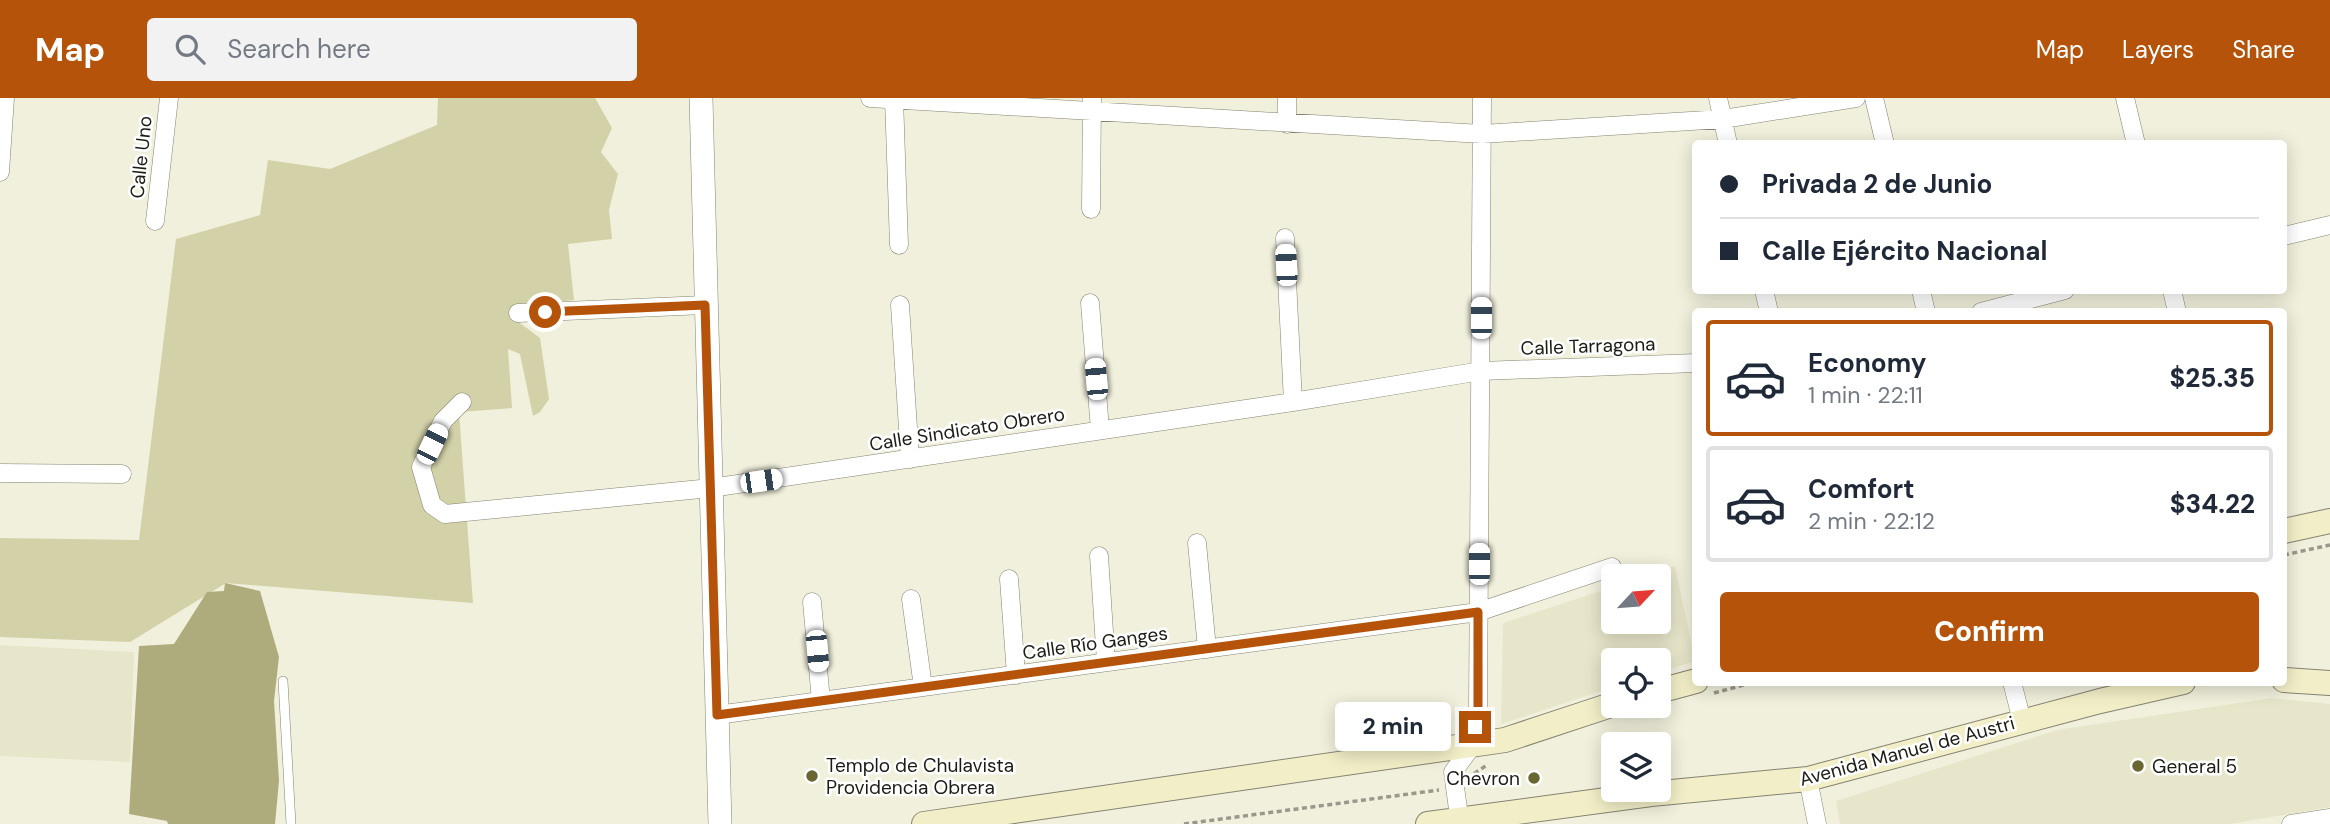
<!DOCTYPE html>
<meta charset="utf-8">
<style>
body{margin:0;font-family:"DM Sans",sans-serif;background:#f2f2f3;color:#1f2937;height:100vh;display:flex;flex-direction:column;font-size:26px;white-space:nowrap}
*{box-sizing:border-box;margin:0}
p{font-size:23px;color:#747a83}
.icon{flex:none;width:38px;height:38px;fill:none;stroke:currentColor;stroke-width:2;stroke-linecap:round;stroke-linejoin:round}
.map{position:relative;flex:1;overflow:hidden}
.side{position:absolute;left:1692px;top:210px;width:595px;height:378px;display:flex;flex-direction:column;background:#fff;border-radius:7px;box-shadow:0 4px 18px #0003}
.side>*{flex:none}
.guide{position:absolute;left:1692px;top:42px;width:595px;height:154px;border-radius:7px;box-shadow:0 4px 18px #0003;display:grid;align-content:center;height:154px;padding:0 28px;background:#fff}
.needle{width:46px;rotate:64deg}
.controls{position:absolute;left:1601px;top:466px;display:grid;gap:14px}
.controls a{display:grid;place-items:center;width:70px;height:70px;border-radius:7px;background:#fff;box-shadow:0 4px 18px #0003;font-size:35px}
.end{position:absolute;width:32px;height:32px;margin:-16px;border:9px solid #b45309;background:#fff;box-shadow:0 0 0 4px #fff}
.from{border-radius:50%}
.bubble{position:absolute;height:49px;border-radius:7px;background:#fff;box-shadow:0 4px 18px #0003;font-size:23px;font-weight:800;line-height:49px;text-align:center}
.car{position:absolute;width:21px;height:42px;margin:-21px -10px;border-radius:9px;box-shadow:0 0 5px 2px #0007;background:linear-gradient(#fff 24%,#345 0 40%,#fff 0 76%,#345 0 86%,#fff 0)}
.guide b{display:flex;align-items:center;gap:24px;height:66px;font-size:26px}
.guide b+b{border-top:2px solid #e0e1e3}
.guide i{width:18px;height:18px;background:#1f2937}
ul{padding:12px 0 0;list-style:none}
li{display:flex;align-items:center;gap:21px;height:116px;margin:0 14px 10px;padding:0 14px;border:4px solid #e0e1e3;border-radius:7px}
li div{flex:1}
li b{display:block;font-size:26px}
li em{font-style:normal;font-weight:800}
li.current{border-color:#b45309}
li>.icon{width:63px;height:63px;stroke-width:1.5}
.cta{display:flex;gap:14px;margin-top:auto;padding:14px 28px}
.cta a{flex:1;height:80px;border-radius:7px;background:#b45309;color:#fff;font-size:28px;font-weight:800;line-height:80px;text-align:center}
header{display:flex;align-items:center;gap:42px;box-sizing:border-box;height:98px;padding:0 35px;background:#b45309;color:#fff}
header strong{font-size:33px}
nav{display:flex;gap:38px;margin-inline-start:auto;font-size:24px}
.search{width:490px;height:63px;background:#f2f2f3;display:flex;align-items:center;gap:18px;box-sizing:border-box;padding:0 24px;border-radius:7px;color:#747a83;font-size:26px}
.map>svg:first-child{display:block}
</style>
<header>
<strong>Map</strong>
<div class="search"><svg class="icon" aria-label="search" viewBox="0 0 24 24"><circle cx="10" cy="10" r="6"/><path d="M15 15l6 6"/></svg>Search here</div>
<nav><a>Map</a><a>Layers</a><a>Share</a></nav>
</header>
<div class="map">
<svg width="2330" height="726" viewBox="0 0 2330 726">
<rect width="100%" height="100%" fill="#f1f0dc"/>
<path fill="#e7e6ca" d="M 1675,468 L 1695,563 L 1659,575 L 1659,562 L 1614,562 L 1613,589 L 1501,626 L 1503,525 L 1613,489 L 1614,523 L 1659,523 L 1659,478 L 1646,478 Z
M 0,547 L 134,554 L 130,664 L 0,658 Z
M 2272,600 L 2330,606 L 2330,709 L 2230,726 L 1840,726 L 1836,703 L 2057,632 Z"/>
<path fill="#d3d1a8" d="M 438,0 L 595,0 L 612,30 L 601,54 L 618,76 L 609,112 L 612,141 L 568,146 L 574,202 L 523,208 L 516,222 L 540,240 L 549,301 L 540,314 L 533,318 L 520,256 L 508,251 L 512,310 L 459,314 L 473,505 L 226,485 L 130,544 L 0,539 L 0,440 L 139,442 L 176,141 L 260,117 L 268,62 L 330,71 L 437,27 Z"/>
<path fill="#aeab7c" d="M 225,485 L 260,493 L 279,559 L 274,603 L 279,683 L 275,726 L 168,726 L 167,723 L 129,716 L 139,548 L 174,546 L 207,494 L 224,493 Z"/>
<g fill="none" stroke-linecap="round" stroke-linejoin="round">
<defs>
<path id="service" d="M 283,583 L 291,726"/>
<path id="minor" d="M 870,0 L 1482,36 L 1723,21 L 1856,0
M 894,0 L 899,147
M 1287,0 L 1287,26
M 1718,0 L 1728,46
M 1874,0 L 1885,46
M 2125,0 L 2136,46
M 0,74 L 5,0
M 1091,111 L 1092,0
M 155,123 L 169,0
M 2284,138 L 2330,127
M 1285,140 L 1293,304
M 1764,192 L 1769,214
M 1921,192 L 1926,214
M 2172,192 L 2177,214
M 1090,205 L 1100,332
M 900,207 L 910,361
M 1981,214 L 2065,192
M 518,215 L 705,207
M 462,304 L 443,323 L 421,369 L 432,407 L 445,416 L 711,390 L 1293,304 L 1481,273 L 1696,265
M 0,375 L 122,376
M 1197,445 L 1207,551
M 1099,458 L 1106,564
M 1009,481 L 1016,577
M 911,501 L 923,589
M 812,504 L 821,603
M 2012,584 L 2022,623
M 717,617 L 1478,514 L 1612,469
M 1808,681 L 1817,726
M 1460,726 L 1453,674 L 1472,648 L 1478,611 L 1482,0
M 2291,726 L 2330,720"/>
<path id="tertiary" d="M 701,0 L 720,726"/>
<path id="secondary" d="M 2284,433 L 2330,423
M 2284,582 L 2330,585
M 1659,593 L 1696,583
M 924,726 L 1505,642 L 1614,606
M 1428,726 L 1651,696 L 1808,681 L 2100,603 L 2183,584"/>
</defs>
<use href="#service" stroke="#848371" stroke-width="10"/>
<use href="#minor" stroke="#848371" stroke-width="19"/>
<use href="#tertiary" stroke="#848371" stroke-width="24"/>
<use href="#secondary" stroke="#848371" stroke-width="26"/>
<path stroke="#99988a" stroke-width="3.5" stroke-dasharray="5 3.5" stroke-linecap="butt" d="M 2284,457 L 2330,447
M 1714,595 L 1755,584
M 1632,616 L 1648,612
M 1472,684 L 1475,675 L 1487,667
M 1184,726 L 1439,692"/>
<use href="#service" stroke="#fff" stroke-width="9"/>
<use href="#minor" stroke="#fff" stroke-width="18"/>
<use href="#tertiary" stroke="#fff" stroke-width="23"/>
<use href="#secondary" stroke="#f2efc8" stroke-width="24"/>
</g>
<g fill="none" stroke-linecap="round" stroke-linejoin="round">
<path stroke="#b45309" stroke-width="9" d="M 545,214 L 705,207 L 717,617 L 1478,514 L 1478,611 L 1475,629"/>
</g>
<g fill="#6a6632" stroke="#fff" stroke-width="2.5">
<circle cx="2138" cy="668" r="7"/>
<circle cx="812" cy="678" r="7"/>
<circle cx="1534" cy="680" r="7"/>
</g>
<g text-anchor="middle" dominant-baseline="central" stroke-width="5" stroke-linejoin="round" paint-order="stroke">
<g font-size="19" fill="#1c1c15" stroke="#fff">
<text transform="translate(141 59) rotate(-84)">Calle Uno</text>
<text transform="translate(1588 248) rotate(-2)">Calle Tarragona</text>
<text transform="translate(967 331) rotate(-9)">Calle Sindicato Obrero</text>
<text transform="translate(1095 545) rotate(-8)">Calle Río Ganges</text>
<text transform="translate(1907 653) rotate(-15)">Avenida Manuel de Austri</text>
</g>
<g font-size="19" fill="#1c1c15" stroke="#fff" text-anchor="start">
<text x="826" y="667">Templo de Chulavista<tspan x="826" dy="22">Providencia Obrera</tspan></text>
<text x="2152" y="668">General 5</text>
<text x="1520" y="680" text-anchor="end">Chevron</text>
</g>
</g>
</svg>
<div class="controls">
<a><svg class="needle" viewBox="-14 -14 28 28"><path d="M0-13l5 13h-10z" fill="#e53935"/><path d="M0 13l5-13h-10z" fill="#747a83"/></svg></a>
<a><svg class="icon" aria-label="locate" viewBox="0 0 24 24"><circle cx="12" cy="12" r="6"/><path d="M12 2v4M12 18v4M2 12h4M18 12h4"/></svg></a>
<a><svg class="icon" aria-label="layers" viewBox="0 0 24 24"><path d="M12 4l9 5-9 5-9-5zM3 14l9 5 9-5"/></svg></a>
</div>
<i class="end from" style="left:545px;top:214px"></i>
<i class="end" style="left:1475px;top:629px"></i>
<div class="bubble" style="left:1335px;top:604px;width:116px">2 min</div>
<i class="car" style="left:1286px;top:167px;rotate:357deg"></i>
<i class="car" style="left:1481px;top:220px;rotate:0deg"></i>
<i class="car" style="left:1096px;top:281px;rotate:355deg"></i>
<i class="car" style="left:432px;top:346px;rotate:26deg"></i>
<i class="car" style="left:761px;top:383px;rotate:82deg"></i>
<i class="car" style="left:1479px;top:466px;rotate:0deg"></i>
<i class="car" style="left:817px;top:553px;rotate:175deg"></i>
<div class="guide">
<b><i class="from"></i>Privada 2 de Junio</b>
<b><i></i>Calle Ejército Nacional</b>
</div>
<section class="side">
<ul>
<li class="current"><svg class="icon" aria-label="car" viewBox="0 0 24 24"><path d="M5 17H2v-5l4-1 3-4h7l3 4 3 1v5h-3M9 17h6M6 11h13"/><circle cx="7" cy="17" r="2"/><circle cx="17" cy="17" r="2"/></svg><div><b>Economy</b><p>1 min · 22:11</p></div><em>$25.35</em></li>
<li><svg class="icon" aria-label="car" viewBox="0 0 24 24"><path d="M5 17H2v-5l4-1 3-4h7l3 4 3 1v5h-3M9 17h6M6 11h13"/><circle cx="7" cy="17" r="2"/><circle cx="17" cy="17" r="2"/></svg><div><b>Comfort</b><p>2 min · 22:12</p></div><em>$34.22</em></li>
</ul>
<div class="cta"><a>Confirm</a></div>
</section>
</div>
